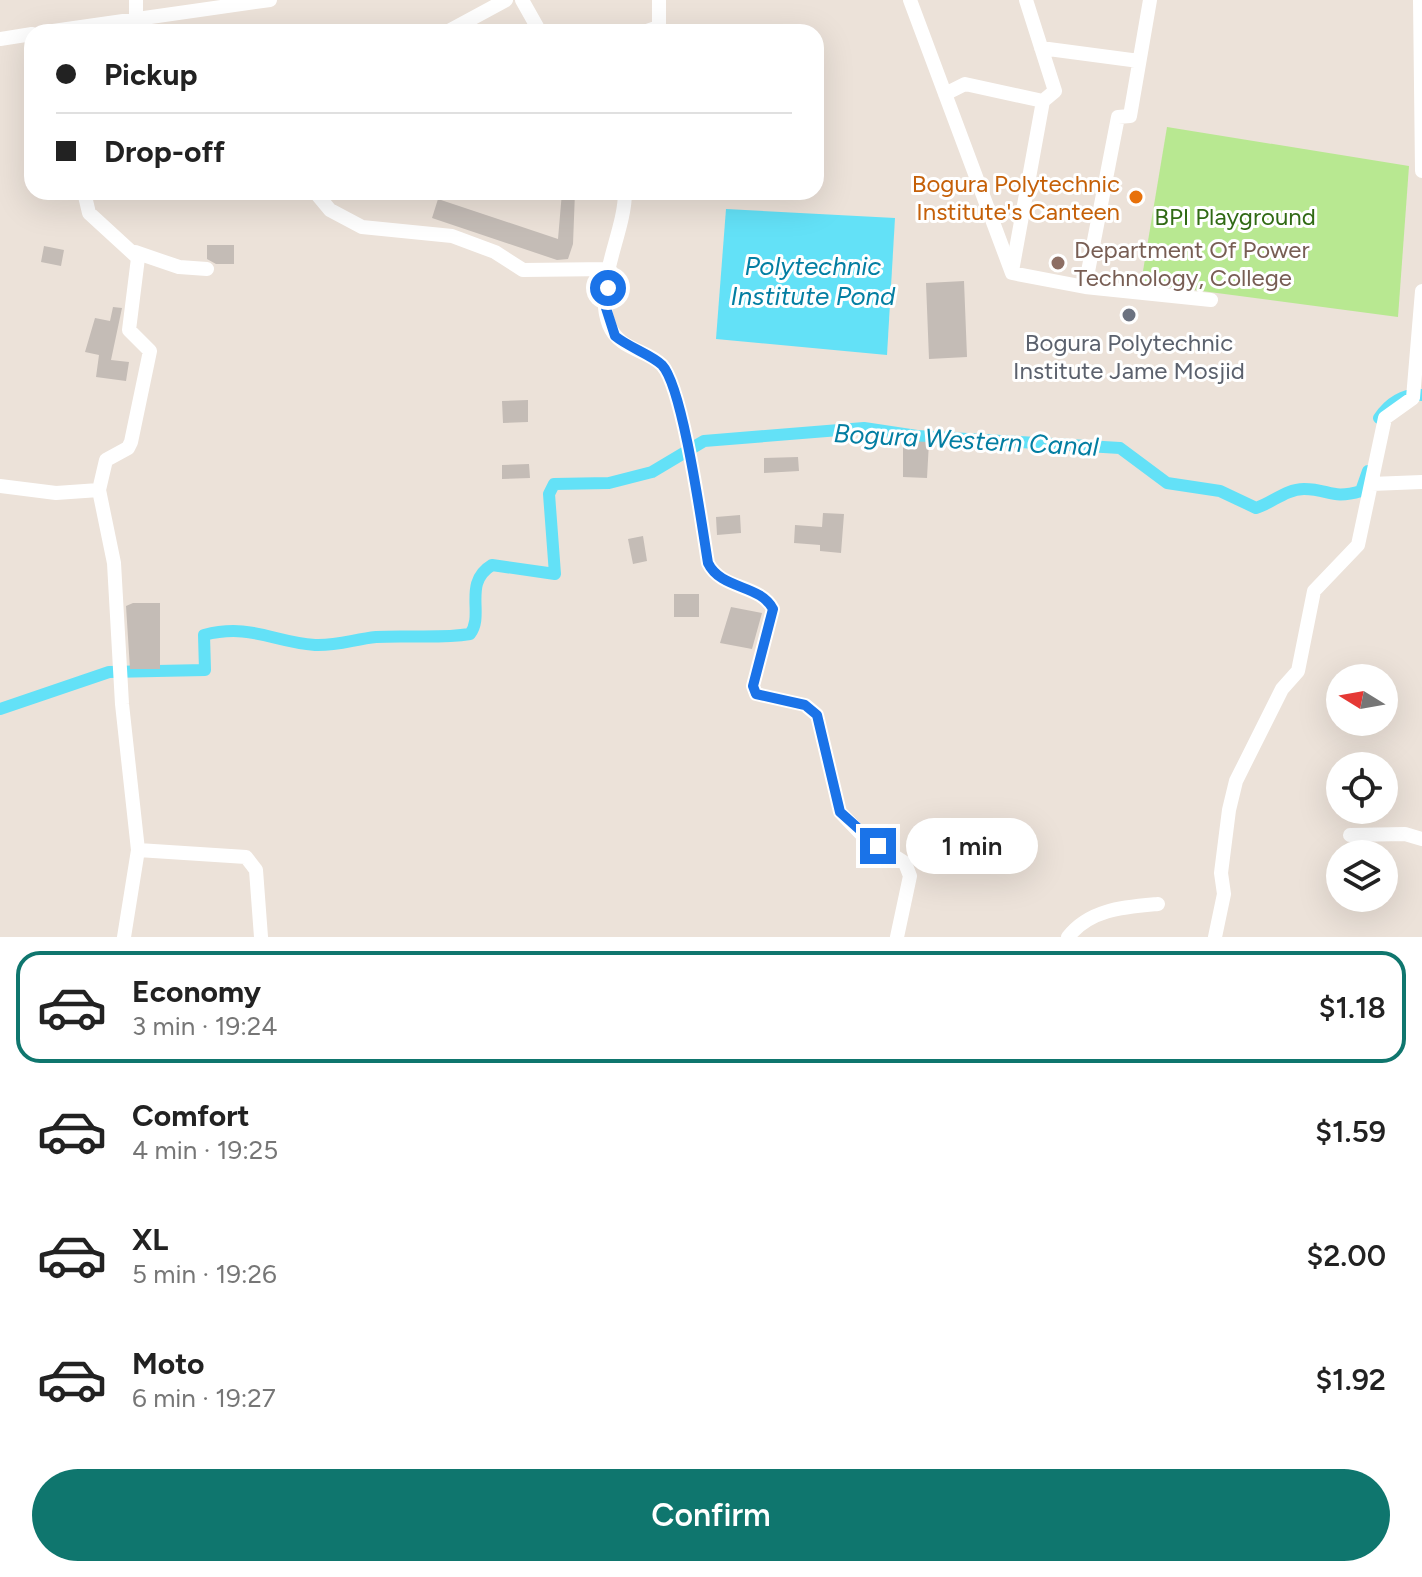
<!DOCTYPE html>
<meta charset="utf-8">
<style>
body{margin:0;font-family:Figtree,sans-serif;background:#f2f2f2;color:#222;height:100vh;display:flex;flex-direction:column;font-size:30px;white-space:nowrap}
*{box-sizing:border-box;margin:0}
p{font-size:26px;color:#767676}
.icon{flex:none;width:44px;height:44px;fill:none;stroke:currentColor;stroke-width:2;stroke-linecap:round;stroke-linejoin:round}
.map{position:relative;height:937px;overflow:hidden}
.side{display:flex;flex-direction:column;background:#fff;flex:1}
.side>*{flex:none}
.guide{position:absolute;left:24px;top:24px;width:800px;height:176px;border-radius:24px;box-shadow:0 8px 32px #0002;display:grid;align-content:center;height:176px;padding:0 32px;background:#fff}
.needle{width:52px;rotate:281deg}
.buttons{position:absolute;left:1326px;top:664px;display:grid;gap:16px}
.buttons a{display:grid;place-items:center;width:72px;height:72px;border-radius:50%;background:#fff;box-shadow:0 8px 32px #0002;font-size:40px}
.end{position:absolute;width:36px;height:36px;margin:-18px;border:10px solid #1a73e8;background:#fff;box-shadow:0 0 0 4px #fff}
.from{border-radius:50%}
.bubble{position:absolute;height:56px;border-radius:28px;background:#fff;box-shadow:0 8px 32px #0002;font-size:26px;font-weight:600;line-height:56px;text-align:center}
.guide b{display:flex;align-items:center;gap:28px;height:76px;font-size:30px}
.guide b+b{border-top:2px solid #e0e0e0}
.guide i{width:20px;height:20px;background:#222}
ul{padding:14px 0 0;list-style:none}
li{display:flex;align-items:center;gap:24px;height:112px;margin:0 16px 12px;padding:0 16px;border:4px solid transparent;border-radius:24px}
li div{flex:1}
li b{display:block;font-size:30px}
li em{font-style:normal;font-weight:600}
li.selected{border-color:#0f766e}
li>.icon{width:72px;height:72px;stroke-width:1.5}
.button{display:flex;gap:16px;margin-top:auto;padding:16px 32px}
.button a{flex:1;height:92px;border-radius:48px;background:#0f766e;color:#fff;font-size:32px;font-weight:600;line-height:92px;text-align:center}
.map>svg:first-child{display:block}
</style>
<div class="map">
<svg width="1422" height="937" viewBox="0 0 1422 937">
<rect width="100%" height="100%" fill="#ece2d9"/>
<path fill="#b8e891" d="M 1167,127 L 1409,166 L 1398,317 L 1141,283 Z"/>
<path fill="#63e1f7" d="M 726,209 L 895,218 L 887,355 L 716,339 Z"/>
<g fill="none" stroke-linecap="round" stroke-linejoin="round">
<path stroke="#63e1f7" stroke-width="12" d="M 1379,418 C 1389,403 1404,393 1422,395
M 0,709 L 109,672 L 205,670 L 204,635 C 250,623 273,642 315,645 C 337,646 355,639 376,637 C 407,635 439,639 470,634 C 485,615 462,583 492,565 L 555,574 L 549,494 L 554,484 L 609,483 L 652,472 L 704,441 L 864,428 L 917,436 L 1120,448 L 1167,483 L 1220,491 L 1256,508 C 1272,503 1286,489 1304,489 C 1330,489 1331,500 1361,491 L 1368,471"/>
</g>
<path fill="#c4bcb6" d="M 562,192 L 575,192 L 573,244 L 568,259 L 557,260 L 432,218 L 438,199 L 558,239 Z
M 207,245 L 234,245 L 234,264 L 216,264 L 207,259 Z
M 44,246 L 64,250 L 61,266 L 41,262 Z
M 964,281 L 967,357 L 929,359 L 926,283 Z
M 113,307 L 122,308 L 111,360 L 129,362 L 126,381 L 96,377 L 99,355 L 85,352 L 95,318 L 110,321 Z
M 528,400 L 528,422 L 503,423 L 502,401 Z
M 903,441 L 929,442 L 927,478 L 903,477 Z
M 798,457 L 799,471 L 764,473 L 764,458 Z
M 529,464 L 530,478 L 502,479 L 502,465 Z
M 823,513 L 844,514 L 841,553 L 820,551 L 820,545 L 794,543 L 795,525 L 822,527 Z
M 740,515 L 741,533 L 717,535 L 716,517 Z
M 643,536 L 647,561 L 633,564 L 628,539 Z
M 674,594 L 699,594 L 699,617 L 674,617 Z
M 133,603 L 160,603 L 160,669 L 130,669 L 126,606 Z
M 731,607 L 762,613 L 752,649 L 720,643 Z"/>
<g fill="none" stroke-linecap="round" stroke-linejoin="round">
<path stroke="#fff" stroke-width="14" d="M 136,0 L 136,19
M 522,0 L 540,32
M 910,0 L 1012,273 L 1085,287 L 1211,300
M 1026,0 L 1055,91 L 1043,101
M 1420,0 L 1422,171
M 46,32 L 270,0
M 447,32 L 506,0
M 644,32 L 659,27 L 659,0
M 0,39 L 32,34
M 1041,48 L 1139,61
M 945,94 L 965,84 L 1043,101 L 1012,271
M 84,192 L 89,213 L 138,258 L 129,330 L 150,351 L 131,442 L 128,448 L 106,460 L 99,490 L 114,563 L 122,704 L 138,850 L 124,937
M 315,192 L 330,210 L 362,227 L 452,236 L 495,252 L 523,270 L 610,269
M 625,192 C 625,234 593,283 609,325 C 619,350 646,349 662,365 C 683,388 702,526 708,563 C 721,590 760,584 773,609 L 753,686 L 756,694 L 805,705 L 817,715 L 840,812 L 864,837 L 905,863 L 910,876 L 897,937
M 135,252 L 179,267 L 207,269
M 1085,287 L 1118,117 L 1130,116 L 1150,0
M 1371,484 L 1422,482
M 0,486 L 56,493 L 99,490
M 1350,835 L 1405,834 L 1422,839
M 138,850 L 246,857 L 256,870 L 261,937
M 1068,937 C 1090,909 1124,907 1158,904
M 1215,937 L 1224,894 L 1221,873 L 1229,810 L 1236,781 L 1282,689 L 1298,671 L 1314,591 L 1358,545 L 1385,418 L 1413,398 L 1422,291"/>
</g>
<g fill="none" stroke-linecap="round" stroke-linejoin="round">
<path stroke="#1a73e8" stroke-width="10" d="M 608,288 L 606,308 L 615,336 C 628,347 652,355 662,365 C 683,387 702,527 708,563 C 721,590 760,584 773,609 L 753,686 L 756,694 L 805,705 L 817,715 L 840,812 L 878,846"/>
</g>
<circle fill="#e8710a" stroke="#fff" stroke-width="3" cx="1136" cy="197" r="8"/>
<circle fill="#8d6e63" stroke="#fff" stroke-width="3" cx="1058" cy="263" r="8"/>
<circle fill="#6b7280" stroke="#fff" stroke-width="3" cx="1129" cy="315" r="8"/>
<g text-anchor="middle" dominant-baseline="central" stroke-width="6" stroke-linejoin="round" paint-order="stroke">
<g font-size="24" fill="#c56008" stroke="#fff" text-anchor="end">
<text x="1120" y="183">Bogura Polytechnic<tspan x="1120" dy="28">Institute's Canteen</tspan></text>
</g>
<g font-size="24" fill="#306a14" stroke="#fff">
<text x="1235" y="216">BPI Playground</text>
</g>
<g font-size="24" fill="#785e54" stroke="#fff" text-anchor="start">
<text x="1074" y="249">Department Of Power<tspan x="1074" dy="28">Technology, College</tspan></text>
</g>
<g font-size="24" fill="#5b616d" stroke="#fff">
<text x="1129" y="342">Bogura Polytechnic<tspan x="1129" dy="28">Institute Jame Mosjid</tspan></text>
</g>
<g font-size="26" font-style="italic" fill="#037ea2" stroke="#fff">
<text x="813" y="266">Polytechnic<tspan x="813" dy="30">Institute Pond</tspan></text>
<text transform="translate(966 440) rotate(3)">Bogura Western Canal</text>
</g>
</g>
</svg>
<div class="buttons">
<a><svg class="needle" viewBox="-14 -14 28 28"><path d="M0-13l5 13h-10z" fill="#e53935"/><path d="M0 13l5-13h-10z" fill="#767676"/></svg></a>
<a><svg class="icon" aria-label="locate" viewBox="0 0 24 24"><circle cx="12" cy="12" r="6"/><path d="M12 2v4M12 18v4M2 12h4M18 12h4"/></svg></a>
<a><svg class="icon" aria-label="layers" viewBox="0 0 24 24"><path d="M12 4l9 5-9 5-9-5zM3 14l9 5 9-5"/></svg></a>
</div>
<i class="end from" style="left:608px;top:288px"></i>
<i class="end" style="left:878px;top:846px"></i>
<div class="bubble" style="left:906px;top:818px;width:132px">1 min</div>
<div class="guide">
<b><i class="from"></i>Pickup</b>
<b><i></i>Drop-off</b>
</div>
</div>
<section class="side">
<ul>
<li class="selected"><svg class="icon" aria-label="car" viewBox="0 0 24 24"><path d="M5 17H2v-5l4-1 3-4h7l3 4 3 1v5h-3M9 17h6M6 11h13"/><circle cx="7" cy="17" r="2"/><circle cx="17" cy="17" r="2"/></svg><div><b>Economy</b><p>3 min · 19:24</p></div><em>$1.18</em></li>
<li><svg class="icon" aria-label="car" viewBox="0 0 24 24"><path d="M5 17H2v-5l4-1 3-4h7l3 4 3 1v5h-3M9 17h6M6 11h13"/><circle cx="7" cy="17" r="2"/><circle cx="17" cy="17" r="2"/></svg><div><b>Comfort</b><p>4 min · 19:25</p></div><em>$1.59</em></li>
<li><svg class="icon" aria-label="car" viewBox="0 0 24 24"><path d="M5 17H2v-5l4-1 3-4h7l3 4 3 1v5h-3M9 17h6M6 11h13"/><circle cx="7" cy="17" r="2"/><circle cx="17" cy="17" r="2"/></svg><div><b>XL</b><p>5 min · 19:26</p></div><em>$2.00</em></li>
<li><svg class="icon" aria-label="car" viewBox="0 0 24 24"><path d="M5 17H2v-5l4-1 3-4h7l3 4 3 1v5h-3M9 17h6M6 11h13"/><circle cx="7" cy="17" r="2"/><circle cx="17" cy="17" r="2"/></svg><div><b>Moto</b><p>6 min · 19:27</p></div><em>$1.92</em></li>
</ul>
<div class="button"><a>Confirm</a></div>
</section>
